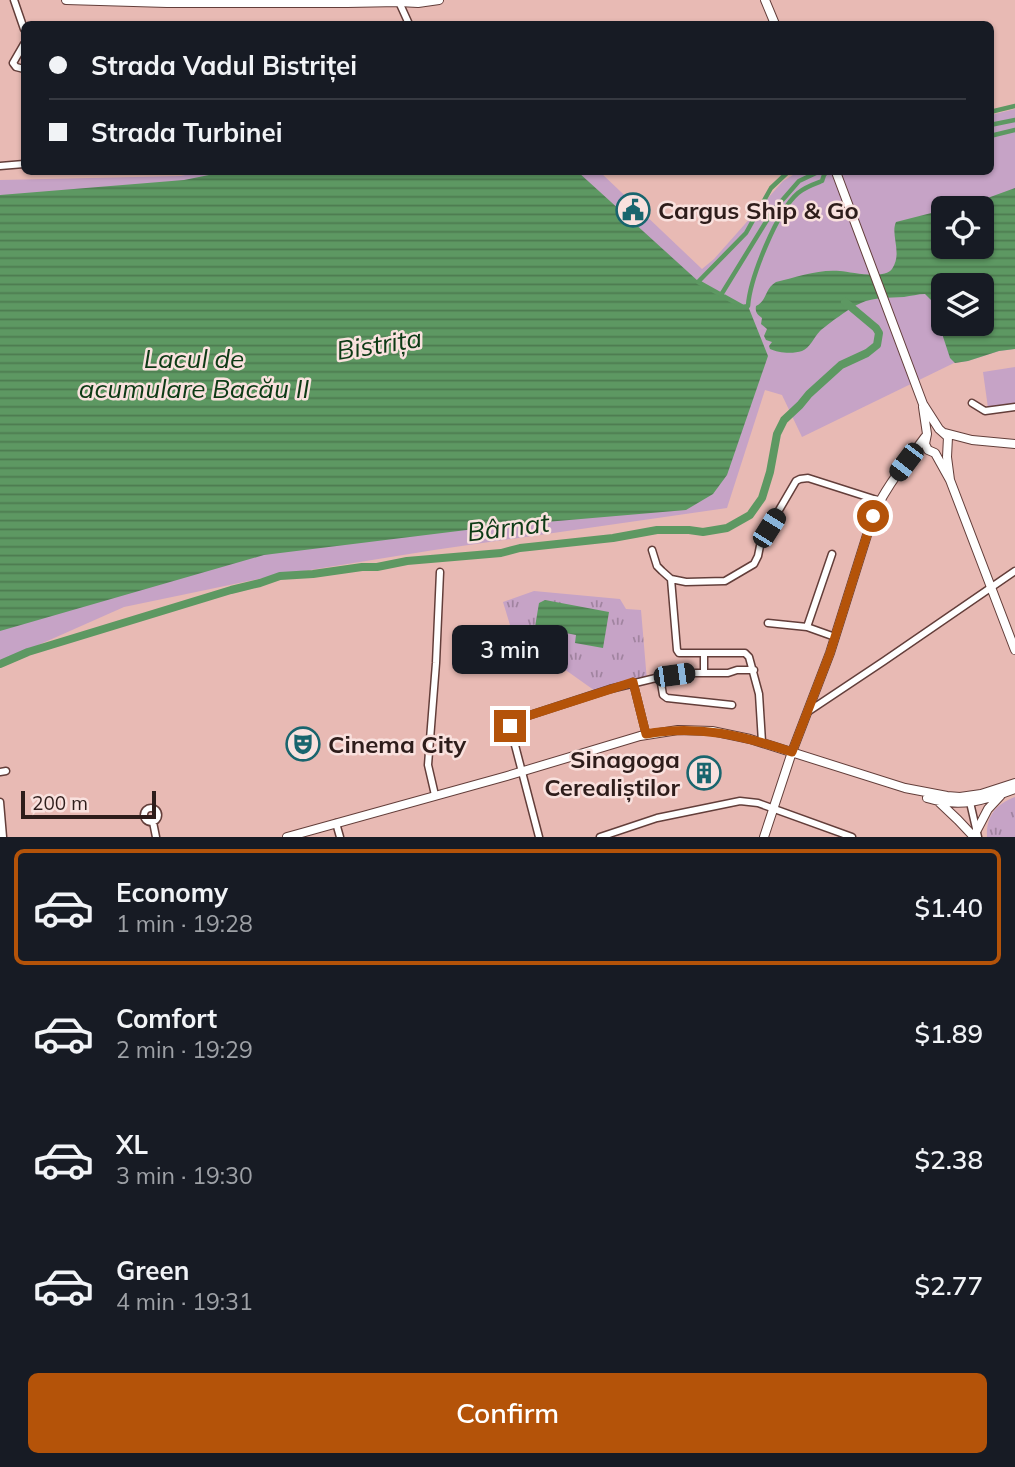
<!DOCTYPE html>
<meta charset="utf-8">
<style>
body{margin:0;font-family:Mulish,sans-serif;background:#20242c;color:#f1f3f6;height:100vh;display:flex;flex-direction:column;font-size:26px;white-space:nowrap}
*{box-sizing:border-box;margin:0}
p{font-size:23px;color:#9ea1a6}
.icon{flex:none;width:38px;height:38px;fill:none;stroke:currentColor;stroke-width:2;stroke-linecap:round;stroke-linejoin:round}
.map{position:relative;height:837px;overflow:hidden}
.details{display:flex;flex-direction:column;background:#171b24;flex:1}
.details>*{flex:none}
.top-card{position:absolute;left:21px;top:21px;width:973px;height:154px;border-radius:10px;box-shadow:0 2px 5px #0004;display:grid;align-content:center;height:154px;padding:0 28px;background:#171b24}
.fabs{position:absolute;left:931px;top:196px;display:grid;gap:14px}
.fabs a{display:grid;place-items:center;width:63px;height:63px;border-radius:10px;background:#171b24;box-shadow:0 2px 5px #0004;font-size:35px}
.scale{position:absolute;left:21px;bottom:18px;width:135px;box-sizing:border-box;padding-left:7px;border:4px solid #2e1d1b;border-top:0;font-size:19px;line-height:24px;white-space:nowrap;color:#2e1d1b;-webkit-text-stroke:5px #f9e1de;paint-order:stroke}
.end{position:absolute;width:32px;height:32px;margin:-16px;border:9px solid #b45309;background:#fff;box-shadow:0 0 0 4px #fff}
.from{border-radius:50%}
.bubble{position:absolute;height:49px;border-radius:10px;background:#171b24;box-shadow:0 2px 5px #0004;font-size:23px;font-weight:600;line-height:49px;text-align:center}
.car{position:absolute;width:21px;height:42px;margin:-21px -10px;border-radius:9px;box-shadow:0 0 5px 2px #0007;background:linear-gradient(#222 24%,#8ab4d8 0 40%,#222 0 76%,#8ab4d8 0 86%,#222 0)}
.top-card b{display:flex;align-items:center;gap:24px;height:66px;font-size:26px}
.top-card b+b{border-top:2px solid #363941}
.top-card i{width:18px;height:18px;background:#f1f3f6}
ul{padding:12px 0 0;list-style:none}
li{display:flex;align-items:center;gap:21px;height:116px;margin:0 14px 10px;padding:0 14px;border:4px solid transparent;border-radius:10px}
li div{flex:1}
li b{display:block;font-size:26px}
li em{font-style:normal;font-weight:600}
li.current{border-color:#b45309}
li>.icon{width:63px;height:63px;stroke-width:1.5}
.primary-button{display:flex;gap:14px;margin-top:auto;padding:14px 28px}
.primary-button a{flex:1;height:80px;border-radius:10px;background:#b45309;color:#fff;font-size:28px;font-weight:600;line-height:80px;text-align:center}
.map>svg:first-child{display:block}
</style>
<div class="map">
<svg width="1015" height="837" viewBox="0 0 1015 837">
<defs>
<pattern id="park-tufts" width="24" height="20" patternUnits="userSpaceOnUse" patternTransform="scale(1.75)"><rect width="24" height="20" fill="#c6a3c6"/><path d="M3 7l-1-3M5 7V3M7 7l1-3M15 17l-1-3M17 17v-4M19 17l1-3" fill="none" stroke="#a184a0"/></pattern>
<pattern id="water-rules" width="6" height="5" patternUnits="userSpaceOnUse" patternTransform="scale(1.75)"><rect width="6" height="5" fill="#5d9862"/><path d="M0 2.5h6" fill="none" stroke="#4d7b50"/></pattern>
</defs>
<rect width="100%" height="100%" fill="#e8bab4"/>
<path fill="#c6a3c6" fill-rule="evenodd" d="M 1015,109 L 1015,349 L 999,351 L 968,361 L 954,363 L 802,437 L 782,395 L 765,390 L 727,508 L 434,550 L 273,576 L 124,607 L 0,662 L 0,180 L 181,176 L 199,172 L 600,172 L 702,269 L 714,259 L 783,181 L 798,172 L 990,172 L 991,115 ZM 943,208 L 982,208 L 982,247 L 943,247 ZM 943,285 L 982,285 L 982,324 L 943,324 Z
M 1015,367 L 1015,404 L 988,408 L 983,372 Z"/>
<path fill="url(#park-tufts)" d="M 534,591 L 620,599 L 626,609 L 641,610 L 647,681 L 598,693 L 543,654 L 517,648 L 503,602 Z
M 1015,797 L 1015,837 L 987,837 C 986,816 996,804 1015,797 Z"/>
<path fill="url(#water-rules)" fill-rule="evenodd" d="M 224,172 L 578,172 L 698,281 L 743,307 L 748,306 L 768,356 L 727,475 L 713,494 L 686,510 L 499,526 L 264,555 L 0,631 L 0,195 L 184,180 Z
M 1015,188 L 1015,349 L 999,351 L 968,361 L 955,363 L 950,358 L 931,300 L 925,294 C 918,294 911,296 904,297 C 889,298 874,297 861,303 C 851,307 828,324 820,331 C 814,337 810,348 802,351 C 793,354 778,353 770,349 L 769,346 L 772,342 L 766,340 L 764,336 L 767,329 L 761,324 L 762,318 C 757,314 755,312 756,306 C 768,300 764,289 776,282 C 797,277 818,269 840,271 C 851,272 884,280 892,269 C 903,253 890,235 896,222 L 943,210 L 943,247 L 982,247 L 982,208 L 947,208 L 982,200 ZM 943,285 L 982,285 L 982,324 L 943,324 Z
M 545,600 L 609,612 L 603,648 L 575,643 L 576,635 L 535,627 L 539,603 Z"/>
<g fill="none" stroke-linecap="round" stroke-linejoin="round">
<path stroke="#5d9862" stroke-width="4.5" d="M 990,112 L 1015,106
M 990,125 L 1015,120
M 990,136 L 1015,130
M 788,172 L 771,188 L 746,233 L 698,282 L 743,307 L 748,306 C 750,278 777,211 798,193 C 805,187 814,184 822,181 L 824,175 L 827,172
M 721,295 L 772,212 L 799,181 L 818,172"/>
<path stroke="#5d9862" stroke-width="8" d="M 0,664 L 28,652 L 231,590 L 260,583 L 280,576 L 313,574 L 362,567 L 377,567 L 407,561 L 501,553 L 520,548 L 613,538 L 657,530 L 689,530 L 703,532 L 727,528 L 750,515 L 762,498 L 770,472 L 777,434 L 784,420 L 800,405 L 809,394 L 841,365 L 867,353 L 877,345 L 879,333 L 876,328 L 845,302"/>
<defs>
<path id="minor" d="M 14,0 L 24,29
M 399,2 L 409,24
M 24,44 L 13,63 L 16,67 L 24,69
M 0,166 L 24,164
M 972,403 L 985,411 L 1015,407
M 652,550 L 657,566 L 662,571 L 671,579 L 686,582 L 725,581 L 754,564 L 758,556 L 761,541 L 796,481 L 800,479 L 808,478 L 880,501
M 832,554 L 807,627 L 835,637
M 671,579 L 677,650 L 679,653 L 745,653 L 749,657 L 759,694 L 762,742
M 768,623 L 807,627
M 704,673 L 704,654
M 660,677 L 663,695 L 667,698 L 732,705
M 633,682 L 646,734
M 809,711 L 884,661 L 1015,571
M 0,772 L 6,771
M 435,795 L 428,765 L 436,663 L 440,572
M 969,798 L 978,837
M 0,802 L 3,837
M144 815a7 7 0 1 1 14 0a7 7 0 1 1-14 0Z
M 153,822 L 156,837
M 336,823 L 340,837
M 539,837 L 510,726 L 511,723 L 515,720 L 610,689 L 660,677 L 689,673 L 728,673 L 737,670 L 754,670
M 600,837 L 657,818 L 740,801 L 758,803 L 852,837"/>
<path id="major" d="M 66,0 L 167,3 L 347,3 L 399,2 L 418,3 L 439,0
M 765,0 L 775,24
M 836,172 L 923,404 L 939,429 L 948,437 L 947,457 L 950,480
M 923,407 L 927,434 L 925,444 L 928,450 L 935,453 L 950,480 L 1015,650
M 945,433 L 972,440 L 1015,444
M 927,798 C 960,808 984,801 1015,789
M 939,802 L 958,820 L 974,837
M 977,830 L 988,809 L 1001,795
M 287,837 L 507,776 L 640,736 L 678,730 L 712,731 L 750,739 L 905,788 L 947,796 L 960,797 L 981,794 L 1015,783
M 764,837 L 792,752 L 830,653 L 873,516 C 885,487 906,463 925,437"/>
</defs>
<use href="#minor" stroke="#633e3a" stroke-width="9"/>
<use href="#major" stroke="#633e3a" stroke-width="10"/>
<use href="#minor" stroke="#fff" stroke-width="6"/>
<use href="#major" stroke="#fff" stroke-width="8"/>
</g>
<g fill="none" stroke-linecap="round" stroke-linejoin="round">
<path stroke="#b45309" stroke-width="9" d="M 510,726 L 511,723 L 515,720 L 633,682 L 646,734 C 697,724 744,736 792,752 L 830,653 L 873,516"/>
</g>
<defs>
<symbol id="civic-ring" viewBox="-11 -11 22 22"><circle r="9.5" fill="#f9e1de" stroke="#19656e" stroke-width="1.5"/><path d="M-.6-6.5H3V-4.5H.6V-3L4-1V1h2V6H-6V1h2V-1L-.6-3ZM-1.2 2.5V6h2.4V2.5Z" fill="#19656e"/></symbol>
<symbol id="theatre-ring" viewBox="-11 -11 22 22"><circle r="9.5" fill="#f9e1de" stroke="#19656e" stroke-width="1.5"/><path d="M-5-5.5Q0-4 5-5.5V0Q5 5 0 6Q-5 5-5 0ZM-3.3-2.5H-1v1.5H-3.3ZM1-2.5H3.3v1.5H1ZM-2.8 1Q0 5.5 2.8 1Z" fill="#19656e"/></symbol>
<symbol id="building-ring" viewBox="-11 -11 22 22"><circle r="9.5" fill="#f9e1de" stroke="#19656e" stroke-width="1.5"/><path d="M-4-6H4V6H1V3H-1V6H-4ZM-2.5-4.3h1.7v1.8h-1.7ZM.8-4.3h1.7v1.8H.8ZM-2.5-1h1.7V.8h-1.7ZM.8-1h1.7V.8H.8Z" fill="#19656e"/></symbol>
</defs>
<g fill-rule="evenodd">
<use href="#civic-ring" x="614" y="191" width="38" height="38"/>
<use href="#theatre-ring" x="284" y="725" width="38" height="38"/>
<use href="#building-ring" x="685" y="754" width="38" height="38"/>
</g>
<g text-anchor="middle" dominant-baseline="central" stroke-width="5" stroke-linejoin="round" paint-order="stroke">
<g font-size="24" font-weight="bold" fill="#2e1d1b" stroke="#f9e1de" text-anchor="start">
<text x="658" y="210">Cargus Ship &amp; Go</text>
<text x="328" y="744">Cinema City</text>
<text x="680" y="759" text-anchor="end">Sinagoga<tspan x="680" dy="28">Cerealiștilor</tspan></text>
</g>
<g font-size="26" font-style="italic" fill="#0d3a15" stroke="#f9e1de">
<text transform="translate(379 344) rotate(-9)">Bistrița</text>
<text x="194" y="358">Lacul de<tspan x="194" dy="30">acumulare Bacău II</tspan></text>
<text transform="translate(508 527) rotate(-7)">Bârnat</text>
</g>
</g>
</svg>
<div class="fabs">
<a><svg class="icon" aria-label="locate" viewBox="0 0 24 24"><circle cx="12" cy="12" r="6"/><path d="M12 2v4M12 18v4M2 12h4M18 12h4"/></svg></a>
<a><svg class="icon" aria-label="layers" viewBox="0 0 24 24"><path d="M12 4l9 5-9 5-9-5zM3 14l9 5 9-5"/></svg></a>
</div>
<div class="scale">200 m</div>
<i class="end from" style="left:873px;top:516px"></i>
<i class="end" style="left:510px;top:726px"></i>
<div class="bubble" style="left:452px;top:625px;width:116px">3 min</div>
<i class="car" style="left:906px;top:462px;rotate:217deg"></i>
<i class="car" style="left:769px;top:528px;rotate:32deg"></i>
<i class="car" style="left:674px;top:675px;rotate:82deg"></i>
<div class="top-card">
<b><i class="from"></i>Strada Vadul Bistriței</b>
<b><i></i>Strada Turbinei</b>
</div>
</div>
<section class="details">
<ul>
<li class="current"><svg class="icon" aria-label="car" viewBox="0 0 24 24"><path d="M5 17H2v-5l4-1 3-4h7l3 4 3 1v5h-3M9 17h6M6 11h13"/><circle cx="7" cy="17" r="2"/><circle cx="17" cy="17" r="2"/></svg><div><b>Economy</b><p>1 min · 19:28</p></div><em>$1.40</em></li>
<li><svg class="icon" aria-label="car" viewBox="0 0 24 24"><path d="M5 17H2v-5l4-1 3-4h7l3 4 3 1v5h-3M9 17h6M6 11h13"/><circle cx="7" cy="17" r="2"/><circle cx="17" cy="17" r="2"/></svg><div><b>Comfort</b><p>2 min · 19:29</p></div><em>$1.89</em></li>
<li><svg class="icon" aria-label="car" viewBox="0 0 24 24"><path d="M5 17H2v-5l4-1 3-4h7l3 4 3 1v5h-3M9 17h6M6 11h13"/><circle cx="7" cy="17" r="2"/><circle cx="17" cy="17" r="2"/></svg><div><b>XL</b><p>3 min · 19:30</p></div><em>$2.38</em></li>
<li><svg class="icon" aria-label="car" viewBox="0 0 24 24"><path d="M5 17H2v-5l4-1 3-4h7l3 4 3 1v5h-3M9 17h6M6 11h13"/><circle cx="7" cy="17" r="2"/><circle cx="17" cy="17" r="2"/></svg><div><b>Green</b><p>4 min · 19:31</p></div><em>$2.77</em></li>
</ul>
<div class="primary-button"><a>Confirm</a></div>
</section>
